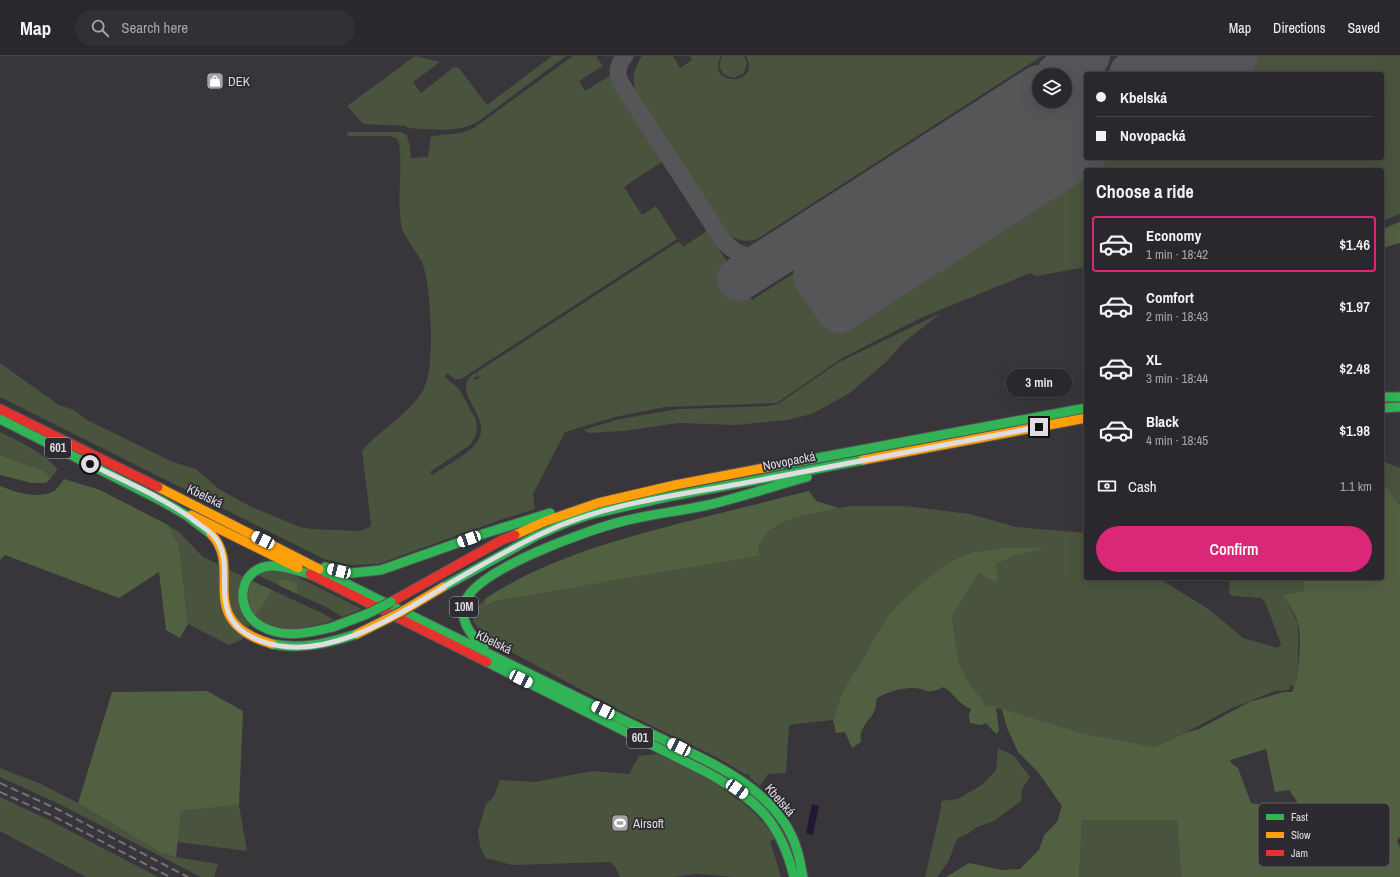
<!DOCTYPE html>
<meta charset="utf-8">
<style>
body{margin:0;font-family:"Archivo Narrow",sans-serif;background:#323034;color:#f1f3f6;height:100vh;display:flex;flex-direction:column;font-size:15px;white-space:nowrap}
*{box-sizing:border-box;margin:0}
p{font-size:13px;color:#a5a6a9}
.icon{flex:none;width:22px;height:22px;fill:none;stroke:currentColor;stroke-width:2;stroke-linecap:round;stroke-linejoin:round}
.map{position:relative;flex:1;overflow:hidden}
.panel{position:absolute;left:1084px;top:112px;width:300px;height:412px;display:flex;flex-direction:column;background:#2a282c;border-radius:4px;box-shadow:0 4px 16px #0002,0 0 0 1px #464448}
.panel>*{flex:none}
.banner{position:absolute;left:1084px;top:16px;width:300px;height:88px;border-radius:4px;box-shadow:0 4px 16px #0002,0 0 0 1px #464448;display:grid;align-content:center;height:88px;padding:0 12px;background:#2a282c}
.tools{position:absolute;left:1032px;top:12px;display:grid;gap:8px}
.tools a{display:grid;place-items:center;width:40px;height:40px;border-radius:50%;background:#2a282c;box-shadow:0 4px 16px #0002,0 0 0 1px #464448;font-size:20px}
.end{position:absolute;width:18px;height:18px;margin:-9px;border:5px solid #dedde1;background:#111;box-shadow:0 0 0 2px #111}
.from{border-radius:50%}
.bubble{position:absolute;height:28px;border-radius:14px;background:#2a282c;box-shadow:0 4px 16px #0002,0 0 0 1px #464448;font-size:13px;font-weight:600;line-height:28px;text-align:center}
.car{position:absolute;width:12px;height:24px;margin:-12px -6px;border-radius:5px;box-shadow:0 0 3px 1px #0007;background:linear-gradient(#fff 24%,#345 0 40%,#fff 0 76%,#345 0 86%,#fff 0)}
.banner b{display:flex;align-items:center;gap:14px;height:38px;font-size:15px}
.banner b+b{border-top:1px solid #464448}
.banner i{width:10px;height:10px;background:#f1f3f6}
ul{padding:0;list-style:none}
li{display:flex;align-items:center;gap:12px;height:56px;margin:0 8px 6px;padding:0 4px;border:2px solid transparent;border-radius:4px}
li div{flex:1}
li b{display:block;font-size:15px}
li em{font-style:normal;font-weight:600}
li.on{border-color:#db2777}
li>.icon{width:36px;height:36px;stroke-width:1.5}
h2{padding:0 12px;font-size:18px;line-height:48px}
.pay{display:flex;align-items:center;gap:10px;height:44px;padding:0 12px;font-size:15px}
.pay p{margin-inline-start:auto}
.cta{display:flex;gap:8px;margin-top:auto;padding:8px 12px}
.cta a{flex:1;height:46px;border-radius:24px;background:#db2777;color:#fff;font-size:16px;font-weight:600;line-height:46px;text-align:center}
header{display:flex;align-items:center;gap:24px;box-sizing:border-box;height:56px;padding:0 20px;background:#2a282c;border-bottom:1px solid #464448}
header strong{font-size:19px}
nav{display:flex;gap:22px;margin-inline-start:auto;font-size:14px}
.search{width:280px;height:36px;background:#323034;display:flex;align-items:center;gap:10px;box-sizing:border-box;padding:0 14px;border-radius:22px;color:#a5a6a9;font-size:15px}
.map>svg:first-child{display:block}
</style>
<header>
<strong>Map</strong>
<div class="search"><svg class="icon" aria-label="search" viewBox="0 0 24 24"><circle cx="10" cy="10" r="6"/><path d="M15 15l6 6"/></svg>Search here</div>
<nav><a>Map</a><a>Directions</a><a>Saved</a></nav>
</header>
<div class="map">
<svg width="1400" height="821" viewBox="0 0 1400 821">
<rect width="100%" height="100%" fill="#38363a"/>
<path fill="#49533e" d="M 415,0 L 440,6 L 413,26 L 421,37 L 454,11 L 459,12 L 487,49 L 552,0 L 566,0 L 479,65 C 458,78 431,73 407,72 L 407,70 L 363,68 L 347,50 Z
M 573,0 L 596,0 L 603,10 L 579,25 L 585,35 L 609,20 L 663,105 L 624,131 L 642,159 L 656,150 L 677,183 L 461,323 L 455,323 L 447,317 L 445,321 L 459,333 L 476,364 L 477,373 L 475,381 L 470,389 L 430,416 L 432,419 C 444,411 469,398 477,386 C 495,359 446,336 476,316 L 478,320 L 474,322 L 475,324 L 479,322 L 477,316 L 676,187 L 680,186 L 683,191 L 707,175 L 752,244 L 1063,45 L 1065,45 L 1065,43 L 1086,30 L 1086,102 L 1382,102 L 1382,18 L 1105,18 L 1133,0 L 1400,0 L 1400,158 L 1382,165 L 1382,114 L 1086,114 L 1086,211 L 1036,220 L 1030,217 L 923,261 L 842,302 L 777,347 L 665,351 L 615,361 L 565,376 L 533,438 L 535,453 L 500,464 L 378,508 L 349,509 L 324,503 L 0,341 L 0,307 L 59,349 L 74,354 L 87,364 L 173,406 L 196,413 L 219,433 L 252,451 L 300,471 L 311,473 L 360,475 L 370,471 L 371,467 L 362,395 C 378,375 416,353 425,330 C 435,307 431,233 423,209 C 419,198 404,181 402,172 C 396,147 403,114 399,87 L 397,83 L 390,80 L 348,80 L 347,76 L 401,76 L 406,79 L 406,77 L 410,90 L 411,102 L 428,101 L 431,80 L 461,77 L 474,72 Z
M 642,0 L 673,0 L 680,12 L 692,4 L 690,0 L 721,0 C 704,30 762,32 746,0 L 1042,0 L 757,183 C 745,187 736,184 725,177 L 635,36 C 632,22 634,12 642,0 Z
M 722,0 L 744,0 L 747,7 L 744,17 L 734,22 L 724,19 L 719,10 Z
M 941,257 L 903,287 L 887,305 L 850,337 L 812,358 L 787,364 L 736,369 L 678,367 L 624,375 L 589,377 L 583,374 L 620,363 L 678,353 L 768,350 L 778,348 L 839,306 Z
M 0,376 C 21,386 42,396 58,413 L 51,422 L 44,415 L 0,399 Z
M 1382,405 L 1400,412 L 1400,450 L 1382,425 Z
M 852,450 L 905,450 L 970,458 L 1016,471 L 1086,477 L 1086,522 L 1158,522 L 1210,554 L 1243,582 L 1278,592 L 1281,588 L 1265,546 L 1261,542 L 1232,540 L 1229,537 L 1230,522 L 1304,522 L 1304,535 L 1284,540 L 1298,567 L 1298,611 L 1295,631 L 1290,629 L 1289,634 L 1275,635 L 1232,652 L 1185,677 L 1154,691 L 1082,677 L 986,649 L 966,623 L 958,604 L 952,560 L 979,516 L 998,521 L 996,508 L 1017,499 L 1044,492 L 1005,492 L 973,496 L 948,506 L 889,558 L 842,637 L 833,664 L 789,669 L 786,717 L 768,718 L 760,730 L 750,722 L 749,718 L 746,719 L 720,703 L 619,654 L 489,584 L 480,575 L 473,565 L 474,555 L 485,543 L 487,550 L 495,545 L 759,500 C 759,497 758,491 760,488 C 772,461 825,454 852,450 Z
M 168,469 L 179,476 L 203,501 L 252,525 L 254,560 L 261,553 L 272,534 L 322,557 L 334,564 C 306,573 280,578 254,560 L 243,583 L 229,589 L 188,568 L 179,489 Z
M 267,515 L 290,517 L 362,553 L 342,561 L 326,551 L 297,538 L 298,528 L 277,526 L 276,528 L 257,519 Z
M 998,692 L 1014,700 L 1030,721 L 1022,733 L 1021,745 L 994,765 L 977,771 L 969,777 L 957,783 L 948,806 L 937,821 L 925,821 L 941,752 L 941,745 L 958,743 L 983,728 L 996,714 Z
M 657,698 C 702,720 748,739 775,783 L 770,785 L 781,821 L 734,821 L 696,818 L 674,821 L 620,821 L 615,810 L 610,806 L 512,809 L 486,802 L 480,791 L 478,775 L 486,748 L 494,740 L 500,724 L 535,726 L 592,715 L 629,718 L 639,700 Z
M 0,712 L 41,728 L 78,747 L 159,796 L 176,801 L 218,808 L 214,821 L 201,821 L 59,748 L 0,721 Z
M 0,741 L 51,765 L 158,821 L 86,821 L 0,775 Z
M 239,749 L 247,795 L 177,786 L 181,755 Z
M 1082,764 L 1177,764 L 1181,821 L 1079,821 Z"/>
<path fill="#526042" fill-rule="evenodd" d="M 1400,166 L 1400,187 L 1382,192 L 1382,173 Z
M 0,399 L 44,415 L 51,422 L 46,427 L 32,427 L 0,419 Z
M 64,423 L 100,434 L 168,469 L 179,489 L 188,568 L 180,582 L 166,574 L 159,516 L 119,542 L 5,499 L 0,504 L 0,430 C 15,436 39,444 54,435 C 58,432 62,426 64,423 Z
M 1382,425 L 1400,450 L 1400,781 L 1397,784 L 1400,792 L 1400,821 L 1181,821 L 1177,764 L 1082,764 L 1079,821 L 946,821 L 969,807 L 1002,814 L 1020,813 L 1039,794 L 1044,779 L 1057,766 L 1062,750 L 1038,716 L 1018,696 L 1007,672 L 1002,653 L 1082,677 L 1154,691 L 1185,677 L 1199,673 L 1249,646 L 1284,636 L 1292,636 C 1299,624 1302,581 1298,567 C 1296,558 1288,548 1283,539 L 1304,535 L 1304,522 L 1382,522 ZM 1266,693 L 1275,736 L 1289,734 L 1312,767 L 1305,781 L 1289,754 L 1251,747 L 1238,712 L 1232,708 L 1230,704 Z
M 809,435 L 816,445 L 839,452 C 813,458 773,461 760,488 C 758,491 759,497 759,500 L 495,545 L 486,550 L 485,543 C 545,503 616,484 685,466 C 726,456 768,445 809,435 Z
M 1005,492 L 1046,492 L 1017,499 L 996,508 L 998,521 L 996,527 L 979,517 L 952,560 L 958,604 L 967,624 L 986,649 L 996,651 L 999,675 L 996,678 L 986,667 L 982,669 L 970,667 L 969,660 L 971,653 C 960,649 954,638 944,631 C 924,640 929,632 913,632 C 901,632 887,636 877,642 C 876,647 876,652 874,656 C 869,665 858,673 861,686 L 852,692 L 845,676 L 836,677 L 833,664 L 842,637 L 889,558 L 906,541 L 948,506 L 973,496 Z
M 286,523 L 298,528 L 297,538 L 276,528 L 280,524 Z
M 252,525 L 272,534 L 261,553 L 254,560 C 245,548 245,538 252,525 Z
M 207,635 L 243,655 L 239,749 L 181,755 L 176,801 L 159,796 L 78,747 L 112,636 Z"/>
<path fill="#231833" d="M 812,748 L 819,750 L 813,779 L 806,777 Z"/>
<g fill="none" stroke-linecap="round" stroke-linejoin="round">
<path stroke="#565558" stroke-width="17" d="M 625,0 C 618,8 616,16 620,26 L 722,183 C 736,201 755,205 776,198 L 830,164
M 1055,19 L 1085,0"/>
<path stroke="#565558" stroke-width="44" d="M 1131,18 L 1159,0
M 1171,18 L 1199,0
M 1208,18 L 1236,0
M 1058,19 L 1088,0
M 1086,47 L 815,220 L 839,255 L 1086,96
M 739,223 L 1039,31"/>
<defs>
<path id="fast" d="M 1382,341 L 1400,341
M 1382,352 L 1400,351
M 0,363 L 162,445 L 186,459 L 211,478
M 764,412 L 1086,352
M 325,511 L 352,517 L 381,514 L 483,478 L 550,457
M 319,513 L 353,531 L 658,681
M 315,520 C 301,516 285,509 270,510 C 237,513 234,555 261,570 C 283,583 310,577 333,571
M 443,531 L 536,480 L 568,466 L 592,458 L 667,441 L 863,404
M 272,588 C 301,594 329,587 357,578
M 484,591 C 471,580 459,564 465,546 C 477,513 590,473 624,465 C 652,458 680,455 708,449 C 741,441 774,430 807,421
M 487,606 L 706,716 C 757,744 780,764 794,821
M 658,681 C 709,706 779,733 797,794 C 800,803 801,812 803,821"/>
<path id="slow" d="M 863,404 L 1086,362
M 158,431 L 319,513
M 191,459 L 298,512
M 211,478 C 245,513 192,565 272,588
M 515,479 L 546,465 L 598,447 L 675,429 L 764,412"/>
<path id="jam" d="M 0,353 L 158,431
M 310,518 L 487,606
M 391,546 L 502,484 L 515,479"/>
</defs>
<use href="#fast" stroke="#535254" stroke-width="11"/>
<use href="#slow" stroke="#535254" stroke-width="11"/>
<use href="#jam" stroke="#535254" stroke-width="11"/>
<use href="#fast" stroke="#30b455" stroke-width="9"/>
<use href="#slow" stroke="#ff9f0a" stroke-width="9"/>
<use href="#jam" stroke="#e5322d" stroke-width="9"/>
<path stroke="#747475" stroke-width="2" stroke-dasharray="8 4" stroke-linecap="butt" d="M 0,727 L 57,753 L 188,821
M 0,736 L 53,760 L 170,821"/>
<defs>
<path id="fast-bridge" d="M 333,571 L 367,558 L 391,546"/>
<path id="slow-bridge" d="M 357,578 L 401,556 L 443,531"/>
</defs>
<use href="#fast-bridge" stroke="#535254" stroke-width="11" stroke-linecap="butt"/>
<use href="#slow-bridge" stroke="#535254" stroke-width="11" stroke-linecap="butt"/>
<use href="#fast-bridge" stroke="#30b455" stroke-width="9"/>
<use href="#slow-bridge" stroke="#ff9f0a" stroke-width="9"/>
</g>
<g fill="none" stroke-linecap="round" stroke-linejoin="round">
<path stroke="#dedde1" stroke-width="5" d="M 90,408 C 124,425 160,440 191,462 C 198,468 207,473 213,479 C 242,511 199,562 261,585 C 326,609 399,558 452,526 C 482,509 512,491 543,477 C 604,448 673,440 739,428 C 838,409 939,390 1039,371"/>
</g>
<defs>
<symbol id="shop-square" viewBox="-11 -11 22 22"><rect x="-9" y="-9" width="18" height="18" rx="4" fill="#a4a3a7" stroke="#2d2b31"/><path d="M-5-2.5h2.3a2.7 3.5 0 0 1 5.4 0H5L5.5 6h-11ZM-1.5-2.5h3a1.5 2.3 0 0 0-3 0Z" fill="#fff"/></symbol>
<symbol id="stadium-square" viewBox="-11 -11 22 22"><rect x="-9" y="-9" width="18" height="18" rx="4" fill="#a4a3a7" stroke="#2d2b31"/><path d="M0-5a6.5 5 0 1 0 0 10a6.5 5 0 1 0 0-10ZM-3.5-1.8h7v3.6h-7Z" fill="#fff"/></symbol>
</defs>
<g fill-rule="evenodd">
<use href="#shop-square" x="205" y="15" width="20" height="20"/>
<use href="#stadium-square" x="610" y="757" width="20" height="20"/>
</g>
<g text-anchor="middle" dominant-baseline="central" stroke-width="3.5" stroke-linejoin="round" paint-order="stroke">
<g fill="#2d2b31" stroke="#a9a8ac" stroke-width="1">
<rect x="45" y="382" width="26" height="20" rx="3"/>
<rect x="450" y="541" width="28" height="20" rx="3"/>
<rect x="627" y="672" width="26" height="20" rx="3"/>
</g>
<g font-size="12" font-weight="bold" fill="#dedde1">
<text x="58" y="392">601</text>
<text x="464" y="551">10M</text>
<text x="640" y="682">601</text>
</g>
<g font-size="13" fill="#dedde1" stroke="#2d2b31" text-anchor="start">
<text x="228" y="25">DEK</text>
<text x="633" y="767">Airsoft</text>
</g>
<g font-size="13" fill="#dedde1" stroke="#2d2b31">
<text transform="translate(789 405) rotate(-11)">Novopacká</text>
<text transform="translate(205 440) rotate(26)">Kbelská</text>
<text transform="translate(494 586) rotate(26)">Kbelská</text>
<text transform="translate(780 744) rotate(49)">Kbelská</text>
</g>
</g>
<rect x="1258" y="747" width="132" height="64" rx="6" fill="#2d2b31" stroke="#626066" stroke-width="1"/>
<rect x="1266" y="758" width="18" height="6" fill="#30b455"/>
<rect x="1266" y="776" width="18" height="6" fill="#ff9f0a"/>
<rect x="1266" y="794" width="18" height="6" fill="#e5322d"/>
<g font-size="11" fill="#dedde1">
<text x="1291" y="765">Fast</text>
<text x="1291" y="783">Slow</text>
<text x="1291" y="801">Jam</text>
</g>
</svg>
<div class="tools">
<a><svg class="icon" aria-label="layers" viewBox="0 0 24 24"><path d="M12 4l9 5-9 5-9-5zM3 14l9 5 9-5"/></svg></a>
</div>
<i class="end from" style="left:90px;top:408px"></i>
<i class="end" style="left:1039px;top:371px"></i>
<div class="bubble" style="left:1006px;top:313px;width:66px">3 min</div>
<i class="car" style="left:469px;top:483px;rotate:250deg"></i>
<i class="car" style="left:263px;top:484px;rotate:297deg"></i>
<i class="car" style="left:339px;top:515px;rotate:284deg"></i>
<i class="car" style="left:521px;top:623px;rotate:116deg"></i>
<i class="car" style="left:603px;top:654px;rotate:296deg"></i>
<i class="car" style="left:679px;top:691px;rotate:296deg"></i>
<i class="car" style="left:737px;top:733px;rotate:125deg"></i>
<div class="banner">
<b><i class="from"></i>Kbelská</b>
<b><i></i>Novopacká</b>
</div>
<section class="panel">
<h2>Choose a ride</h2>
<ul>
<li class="on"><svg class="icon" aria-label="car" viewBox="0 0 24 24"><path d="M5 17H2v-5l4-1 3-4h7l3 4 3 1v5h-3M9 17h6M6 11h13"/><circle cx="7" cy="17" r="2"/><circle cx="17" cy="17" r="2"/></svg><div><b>Economy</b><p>1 min · 18:42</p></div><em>$1.46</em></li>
<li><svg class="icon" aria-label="car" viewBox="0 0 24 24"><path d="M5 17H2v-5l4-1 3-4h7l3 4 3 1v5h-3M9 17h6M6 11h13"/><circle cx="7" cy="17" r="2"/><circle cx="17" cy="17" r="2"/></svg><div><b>Comfort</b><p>2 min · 18:43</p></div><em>$1.97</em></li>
<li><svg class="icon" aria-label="car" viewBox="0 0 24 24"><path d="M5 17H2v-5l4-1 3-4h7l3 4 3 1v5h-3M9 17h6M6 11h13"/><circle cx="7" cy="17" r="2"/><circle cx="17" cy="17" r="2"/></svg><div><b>XL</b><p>3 min · 18:44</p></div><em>$2.48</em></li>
<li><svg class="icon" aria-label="car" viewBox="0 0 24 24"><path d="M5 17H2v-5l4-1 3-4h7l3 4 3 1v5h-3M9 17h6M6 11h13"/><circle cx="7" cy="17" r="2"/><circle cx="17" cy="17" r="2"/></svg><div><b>Black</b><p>4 min · 18:45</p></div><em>$1.98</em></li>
</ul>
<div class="pay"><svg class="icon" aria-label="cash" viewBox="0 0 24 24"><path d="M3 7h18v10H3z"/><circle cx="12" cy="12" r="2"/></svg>Cash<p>1.1 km</p></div>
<div class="cta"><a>Confirm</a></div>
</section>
</div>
